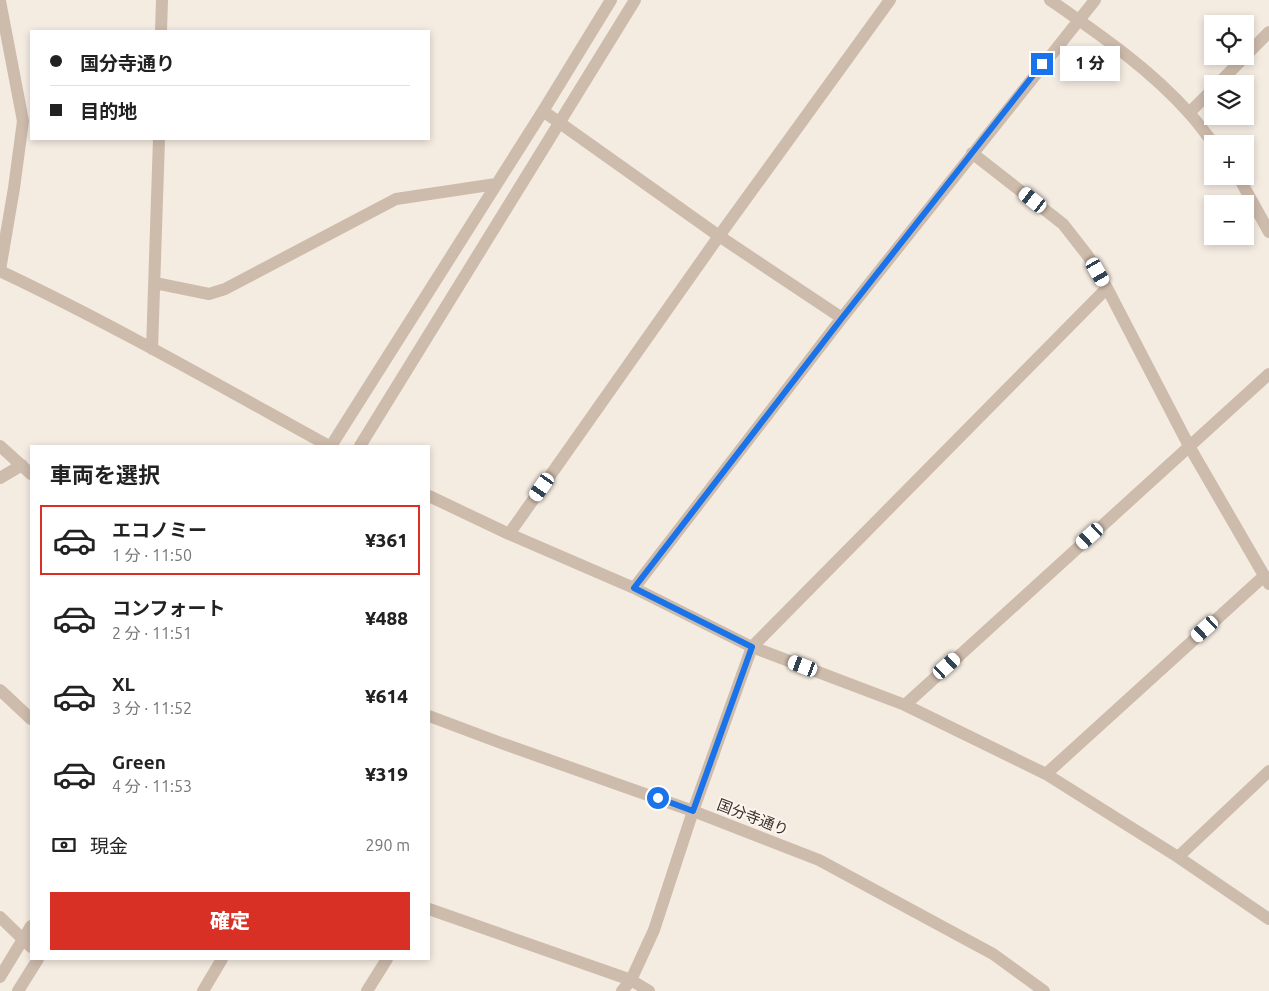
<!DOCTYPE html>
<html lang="ja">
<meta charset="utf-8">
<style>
body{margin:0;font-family:Ubuntu,"Noto Sans JP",sans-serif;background:#f6f6f6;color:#222;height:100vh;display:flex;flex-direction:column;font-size:19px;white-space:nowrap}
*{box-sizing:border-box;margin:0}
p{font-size:16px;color:#767676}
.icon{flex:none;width:28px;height:28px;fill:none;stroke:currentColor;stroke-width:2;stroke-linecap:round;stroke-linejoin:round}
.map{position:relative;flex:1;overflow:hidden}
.sheet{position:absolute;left:30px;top:445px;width:400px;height:515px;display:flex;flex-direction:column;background:#fff;border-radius:0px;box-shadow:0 2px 8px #0003}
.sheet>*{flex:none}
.top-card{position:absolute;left:30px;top:30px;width:400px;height:110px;border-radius:0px;box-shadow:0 2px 8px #0003;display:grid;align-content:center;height:110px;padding:0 20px;background:#fff}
.tools{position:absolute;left:1204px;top:15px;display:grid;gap:10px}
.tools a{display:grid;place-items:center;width:50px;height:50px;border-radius:0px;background:#fff;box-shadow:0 2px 8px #0003;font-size:25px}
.end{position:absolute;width:22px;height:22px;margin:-11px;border:6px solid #1a73e8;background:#fff;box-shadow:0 0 0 2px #fff}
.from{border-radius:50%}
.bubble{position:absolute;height:35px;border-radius:0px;background:#fff;box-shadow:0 2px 8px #0003;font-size:16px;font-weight:800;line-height:35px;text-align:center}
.car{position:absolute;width:15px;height:30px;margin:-15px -8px;border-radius:6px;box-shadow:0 0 4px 1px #0007;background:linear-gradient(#fff 24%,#345 0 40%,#fff 0 76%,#345 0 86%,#fff 0)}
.top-card b{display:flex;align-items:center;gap:18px;height:48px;font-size:19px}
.top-card b+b{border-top:1px solid #e0e0e0}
.top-card i{width:12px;height:12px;background:#222}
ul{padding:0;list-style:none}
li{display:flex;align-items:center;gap:15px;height:70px;margin:0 10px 8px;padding:0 10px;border:2px solid transparent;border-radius:0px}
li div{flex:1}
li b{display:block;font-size:19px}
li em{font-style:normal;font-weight:800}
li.selected{border-color:#d93025}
li>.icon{width:45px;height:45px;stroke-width:1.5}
h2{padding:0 20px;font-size:22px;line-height:60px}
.pay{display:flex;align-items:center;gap:12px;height:55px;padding:0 20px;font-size:19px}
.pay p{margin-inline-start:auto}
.button{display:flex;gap:10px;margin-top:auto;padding:10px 20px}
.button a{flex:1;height:58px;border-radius:0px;background:#d93025;color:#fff;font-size:20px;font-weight:800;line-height:58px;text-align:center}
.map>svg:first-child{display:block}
</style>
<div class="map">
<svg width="1269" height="991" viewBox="0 0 1269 991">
<rect width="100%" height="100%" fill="#f4ebe1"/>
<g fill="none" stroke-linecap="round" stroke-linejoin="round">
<path stroke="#cdbbac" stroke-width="12" d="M 0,1 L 23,121 L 14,188 L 0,270
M 161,31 L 162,0
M 1218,84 L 1269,32
M 543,111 L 719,236 L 842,318
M 1189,113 L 1212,90
M 972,153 L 1063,224 L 1088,256 L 1107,288 L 1189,446 L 1269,584
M 0,271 C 112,324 220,386 329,446
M 155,283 L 209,294 L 225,289 L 396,199 L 496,184
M 152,349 L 159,139
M 331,446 L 543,111 L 611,0
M 360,446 L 635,0
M 429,496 L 509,534 L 634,588 L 752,647 L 905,705 L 1046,774 L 1178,857 L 1269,919
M 509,534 L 719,236 L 890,0
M 634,588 L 842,318 L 1095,0
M 0,690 L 31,719
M 905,705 L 1269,374
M 1046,774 L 1263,577
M 1178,857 L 1269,771
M 429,909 L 631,980 L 649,991
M 0,917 L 31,947
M 0,977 L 31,926
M 18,991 L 38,959
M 203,991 L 222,959
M 367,991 L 387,959
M 622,991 L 631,980 L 654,930 L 693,811 L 752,647 L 1107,288"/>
<path stroke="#cdbbac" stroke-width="12" d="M 1050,0 C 1099,34 1150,69 1190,114 C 1198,123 1206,134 1214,144
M 1238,176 L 1269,232
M 0,446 L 31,474
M 0,478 L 22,465
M 429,716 L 501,743 L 693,811 L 819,860 L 993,954 L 1044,991"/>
</g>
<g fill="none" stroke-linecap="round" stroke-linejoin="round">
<path stroke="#1a73e8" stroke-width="6" d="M 658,798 L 693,811 L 752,647 L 634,588 L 842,318 L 1042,64"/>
</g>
<g text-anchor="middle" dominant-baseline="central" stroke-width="4" stroke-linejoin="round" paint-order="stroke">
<g font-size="15" fill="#3b302b" stroke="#fbf5ee">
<text transform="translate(753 817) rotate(21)">国分寺通り</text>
</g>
</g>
</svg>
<div class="tools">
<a><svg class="icon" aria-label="locate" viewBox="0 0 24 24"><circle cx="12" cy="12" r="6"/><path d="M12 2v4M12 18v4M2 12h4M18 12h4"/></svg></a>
<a><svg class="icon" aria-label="layers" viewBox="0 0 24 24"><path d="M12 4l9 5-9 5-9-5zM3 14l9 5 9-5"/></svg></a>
<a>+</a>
<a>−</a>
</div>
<i class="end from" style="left:658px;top:798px"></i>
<i class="end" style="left:1042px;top:64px"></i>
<div class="bubble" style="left:1060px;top:46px;width:60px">1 分</div>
<i class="car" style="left:1033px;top:200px;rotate:308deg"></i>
<i class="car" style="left:1098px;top:272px;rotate:150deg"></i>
<i class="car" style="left:542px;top:487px;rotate:215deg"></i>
<i class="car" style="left:1090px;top:536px;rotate:228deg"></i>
<i class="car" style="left:1205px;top:629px;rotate:228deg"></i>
<i class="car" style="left:803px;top:666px;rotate:291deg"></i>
<i class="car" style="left:947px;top:666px;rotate:48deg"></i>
<div class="top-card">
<b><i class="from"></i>国分寺通り</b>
<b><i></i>目的地</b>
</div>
<section class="sheet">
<h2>車両を選択</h2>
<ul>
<li class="selected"><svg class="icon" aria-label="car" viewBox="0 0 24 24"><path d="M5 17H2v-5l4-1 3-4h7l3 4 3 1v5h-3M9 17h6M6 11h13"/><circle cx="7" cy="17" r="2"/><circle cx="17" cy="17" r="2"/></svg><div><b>エコノミー</b><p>1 分 · 11:50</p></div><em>¥361</em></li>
<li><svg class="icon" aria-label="car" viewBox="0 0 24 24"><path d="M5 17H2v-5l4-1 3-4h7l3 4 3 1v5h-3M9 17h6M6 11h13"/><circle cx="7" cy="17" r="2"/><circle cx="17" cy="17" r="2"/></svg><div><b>コンフォート</b><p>2 分 · 11:51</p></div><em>¥488</em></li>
<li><svg class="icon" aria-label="car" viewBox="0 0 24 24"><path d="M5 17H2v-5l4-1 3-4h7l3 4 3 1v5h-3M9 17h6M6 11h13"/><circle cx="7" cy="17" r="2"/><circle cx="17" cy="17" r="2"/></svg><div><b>XL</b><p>3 分 · 11:52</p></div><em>¥614</em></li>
<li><svg class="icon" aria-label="car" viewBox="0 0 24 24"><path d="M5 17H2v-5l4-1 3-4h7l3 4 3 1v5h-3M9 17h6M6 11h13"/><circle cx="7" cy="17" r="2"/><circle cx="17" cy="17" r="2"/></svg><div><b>Green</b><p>4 分 · 11:53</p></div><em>¥319</em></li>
</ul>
<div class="pay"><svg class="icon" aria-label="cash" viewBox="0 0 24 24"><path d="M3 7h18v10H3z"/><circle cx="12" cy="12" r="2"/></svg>現金<p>290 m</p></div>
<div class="button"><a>確定</a></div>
</section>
</div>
